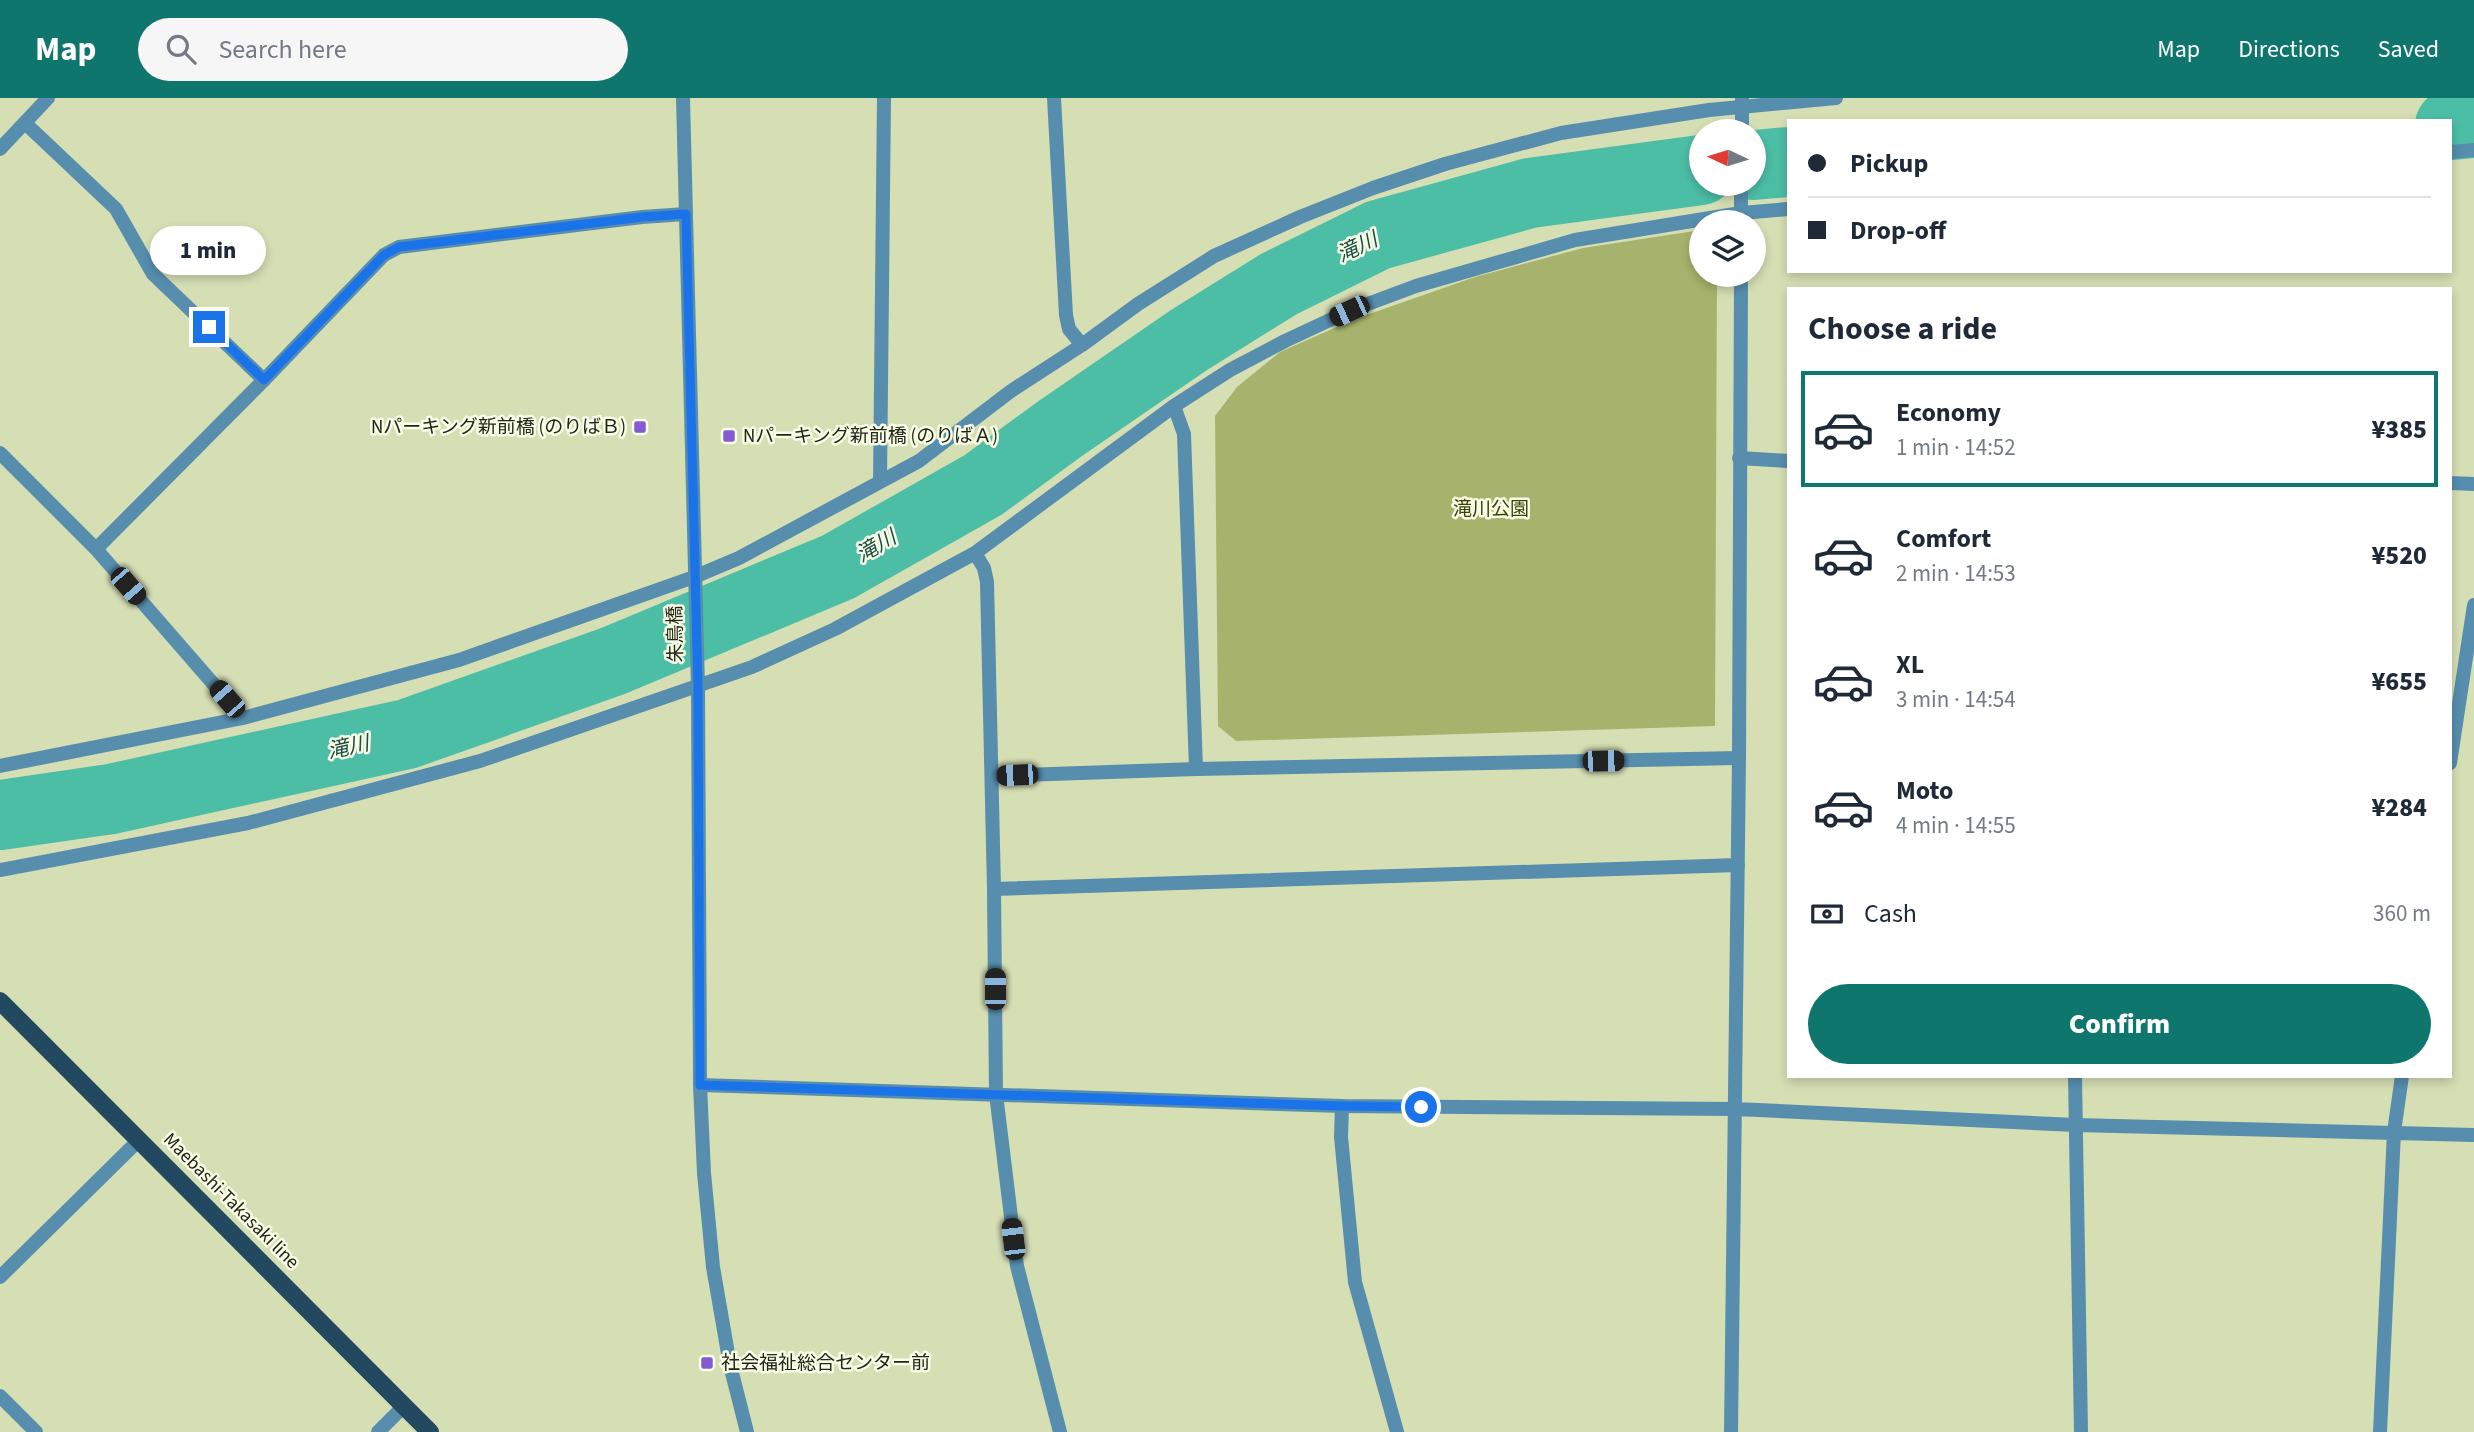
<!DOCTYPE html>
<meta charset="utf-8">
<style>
body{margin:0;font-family:"Source Sans 3","Noto Sans JP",sans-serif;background:#f6f6f7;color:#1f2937;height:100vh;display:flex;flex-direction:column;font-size:26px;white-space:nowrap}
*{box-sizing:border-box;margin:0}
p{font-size:23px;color:#747a83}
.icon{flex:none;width:38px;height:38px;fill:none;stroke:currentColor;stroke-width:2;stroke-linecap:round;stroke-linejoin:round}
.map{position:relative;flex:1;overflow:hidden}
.sheet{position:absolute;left:1787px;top:189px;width:665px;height:791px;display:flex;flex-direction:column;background:#fff;border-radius:0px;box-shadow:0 4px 10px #0003}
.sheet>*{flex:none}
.hud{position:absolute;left:1787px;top:21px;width:665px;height:154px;border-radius:0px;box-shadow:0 4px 10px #0003;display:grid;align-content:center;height:154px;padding:0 21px;background:#fff}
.needle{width:46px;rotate:274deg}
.fabs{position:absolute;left:1689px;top:21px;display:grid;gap:14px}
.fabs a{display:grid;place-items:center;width:77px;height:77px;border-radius:50%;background:#fff;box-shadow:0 4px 10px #0003;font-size:35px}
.end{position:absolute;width:32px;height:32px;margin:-16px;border:9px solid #1a73e8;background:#fff;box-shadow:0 0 0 4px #fff}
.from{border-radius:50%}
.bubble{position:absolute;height:49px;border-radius:24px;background:#fff;box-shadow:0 4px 10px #0003;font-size:23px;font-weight:800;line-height:49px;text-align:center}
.car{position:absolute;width:21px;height:42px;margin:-21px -10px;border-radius:9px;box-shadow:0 0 5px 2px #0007;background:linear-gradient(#222 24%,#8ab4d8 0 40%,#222 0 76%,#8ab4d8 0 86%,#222 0)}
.hud b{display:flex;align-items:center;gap:24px;height:66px;font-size:26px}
.hud b+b{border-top:2px solid #e0e1e3}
.hud i{width:18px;height:18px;background:#1f2937}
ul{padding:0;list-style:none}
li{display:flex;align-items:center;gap:21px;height:116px;margin:0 14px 10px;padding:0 7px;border:4px solid transparent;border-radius:0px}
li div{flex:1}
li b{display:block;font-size:26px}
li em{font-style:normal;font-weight:800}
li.active{border-color:#0f766e}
li>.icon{width:63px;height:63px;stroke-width:1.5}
h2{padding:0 21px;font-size:32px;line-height:84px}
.pay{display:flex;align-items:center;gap:18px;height:77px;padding:0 21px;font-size:26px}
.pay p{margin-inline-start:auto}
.primary-button{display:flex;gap:14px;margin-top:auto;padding:14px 21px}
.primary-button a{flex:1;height:80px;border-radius:42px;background:#0f766e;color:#fff;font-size:28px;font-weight:800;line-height:80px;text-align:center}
header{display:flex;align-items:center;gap:42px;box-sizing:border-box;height:98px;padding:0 35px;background:#0f766e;color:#fff}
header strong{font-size:33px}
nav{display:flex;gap:38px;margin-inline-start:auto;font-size:24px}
.search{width:490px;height:63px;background:#f6f6f7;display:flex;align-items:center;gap:18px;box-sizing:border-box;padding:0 24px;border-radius:38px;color:#747a83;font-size:26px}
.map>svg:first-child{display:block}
</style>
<header>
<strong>Map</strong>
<div class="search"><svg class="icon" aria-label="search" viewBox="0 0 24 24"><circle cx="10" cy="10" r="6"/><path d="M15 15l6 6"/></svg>Search here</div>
<nav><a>Map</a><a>Directions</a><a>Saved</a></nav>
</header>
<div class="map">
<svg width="2474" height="1334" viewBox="0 0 2474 1334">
<rect width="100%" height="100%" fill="#d6deb4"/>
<path fill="#a7b36c" d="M 1701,132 L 1701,177 L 1717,177 L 1715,628 L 1236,643 L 1218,628 L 1215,318 L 1237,289 L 1280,254 L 1355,221 L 1475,179 L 1583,150 Z"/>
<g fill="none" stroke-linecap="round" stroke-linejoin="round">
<path stroke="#4dbea6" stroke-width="70" d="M 2450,27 L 2474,25
M 1754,67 L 1788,64
M 0,717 L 111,701 L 407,636 L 613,563 L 838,469 L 983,387 L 1061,330 L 1189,242 L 1279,186 L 1378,137 L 1530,95 L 1701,72"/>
<path stroke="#578eae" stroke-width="14" d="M 25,25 L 116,111 L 153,176 L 264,282
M 1174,308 L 1184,336 L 1196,671
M 994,791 L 1738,767"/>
<path stroke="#578eae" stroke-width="14" d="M 1054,0 L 1066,217 L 1069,231 L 1082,247
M 2450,54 L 2474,52
M 0,355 L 96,451 L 264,282 L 384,157 L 399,149 L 642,119 L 686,116
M 1739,360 L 1788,363
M 880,384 L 884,0
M 2450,385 L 2474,386
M 96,451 L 243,620
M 975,455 L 984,470 L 987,484 L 994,791 L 996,996 L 1017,1168 L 1060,1334
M 0,668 L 243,620 L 459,562 L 694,479 L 739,460 L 919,363 L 1011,293 L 1082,247 L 1138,206 L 1214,158 L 1300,119 L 1373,90 L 1445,66 L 1561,35 L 1709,12 L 1836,0
M 992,678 L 1196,671 L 1739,660
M 0,772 L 248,725 L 480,663 L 752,569 L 835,531 L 975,455 L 1174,308 L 1230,272 L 1285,243 L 1349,213 L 1416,188 L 1575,142 L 1741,115 L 1788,111
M 2075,978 L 2081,1334
M 1342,1008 L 1341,1039 L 1355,1184 L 1397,1334
M 0,1179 L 140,1041
M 0,1298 L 36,1334
M 378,1334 L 404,1308"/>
<path stroke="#578eae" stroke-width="14" d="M 683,0 L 698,589 L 700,987 L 704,1075 L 713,1169 L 730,1267 L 747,1334
M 1742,33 L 1742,0
M 0,51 L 48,0
M 1741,124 L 1741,86
M 2450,665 L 2474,507
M 700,987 L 1342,1008 L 1736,1011 L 2075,1027 L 2474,1037
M 1731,1334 L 1739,660 L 1741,177
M 2380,1334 L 2394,1034 L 2402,978"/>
<path stroke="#22495f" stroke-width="18" d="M 0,903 L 430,1334"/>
</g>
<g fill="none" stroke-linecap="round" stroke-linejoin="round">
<path stroke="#1a73e8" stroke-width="9" d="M 209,229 L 264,282 L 384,157 L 399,149 L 642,119 L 686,116 L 698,589 L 700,987 L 1342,1008 L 1421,1009"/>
</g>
<g fill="#845ad3" stroke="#f8fde7" stroke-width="2.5">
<rect x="633" y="322" width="14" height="14" rx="3.5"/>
<rect x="722" y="331" width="14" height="14" rx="3.5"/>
<rect x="700" y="1258" width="14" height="14" rx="3.5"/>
</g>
<g text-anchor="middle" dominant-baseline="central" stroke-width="5" stroke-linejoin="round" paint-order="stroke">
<g font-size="19" fill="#232616" stroke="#f8fde7" text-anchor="start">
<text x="626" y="329" text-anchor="end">Nパーキング新前橋 (のりばＢ)</text>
<text x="743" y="338">Nパーキング新前橋 (のりばＡ)</text>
<text x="721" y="1265">社会福祉総合センター前</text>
</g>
<g font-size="19" fill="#3c4300" stroke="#f8fde7">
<text x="1491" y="411">滝川公園</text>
</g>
<g font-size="19" fill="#232616" stroke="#f8fde7">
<text transform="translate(676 536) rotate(-91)">朱鳥橋</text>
<text transform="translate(231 1103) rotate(45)">Maebashi-Takasaki line</text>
</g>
<g font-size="21" font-style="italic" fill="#1c4c42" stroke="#f8fde7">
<text transform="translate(1357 149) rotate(-25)">滝川</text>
<text transform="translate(876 448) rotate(-30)">滝川</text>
<text transform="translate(348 649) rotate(-12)">滝川</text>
</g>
</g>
</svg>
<div class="fabs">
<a><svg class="needle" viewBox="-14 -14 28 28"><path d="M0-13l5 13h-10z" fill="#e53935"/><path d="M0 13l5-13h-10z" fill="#747a83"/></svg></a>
<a><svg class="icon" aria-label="layers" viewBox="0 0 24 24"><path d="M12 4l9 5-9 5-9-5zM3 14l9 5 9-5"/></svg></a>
</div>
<i class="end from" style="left:1421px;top:1009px"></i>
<i class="end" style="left:209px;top:229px"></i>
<div class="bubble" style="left:150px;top:128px;width:116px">1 min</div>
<i class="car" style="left:1349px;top:213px;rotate:245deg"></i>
<i class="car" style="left:128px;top:488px;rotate:139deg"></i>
<i class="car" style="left:227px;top:601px;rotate:319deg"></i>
<i class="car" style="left:1603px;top:663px;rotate:89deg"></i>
<i class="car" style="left:1017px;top:677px;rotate:268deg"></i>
<i class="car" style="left:995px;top:891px;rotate:0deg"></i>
<i class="car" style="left:1013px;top:1141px;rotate:353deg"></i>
<div class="hud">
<b><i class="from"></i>Pickup</b>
<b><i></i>Drop-off</b>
</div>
<section class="sheet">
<h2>Choose a ride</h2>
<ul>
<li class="active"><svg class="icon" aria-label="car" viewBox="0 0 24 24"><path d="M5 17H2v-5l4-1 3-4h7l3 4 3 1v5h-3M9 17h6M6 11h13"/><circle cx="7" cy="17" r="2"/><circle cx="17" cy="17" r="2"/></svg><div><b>Economy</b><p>1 min · 14:52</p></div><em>¥385</em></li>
<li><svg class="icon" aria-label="car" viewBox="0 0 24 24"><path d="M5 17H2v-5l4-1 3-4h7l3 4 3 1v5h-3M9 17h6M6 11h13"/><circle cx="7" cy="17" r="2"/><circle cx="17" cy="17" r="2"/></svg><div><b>Comfort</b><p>2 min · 14:53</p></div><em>¥520</em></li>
<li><svg class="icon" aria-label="car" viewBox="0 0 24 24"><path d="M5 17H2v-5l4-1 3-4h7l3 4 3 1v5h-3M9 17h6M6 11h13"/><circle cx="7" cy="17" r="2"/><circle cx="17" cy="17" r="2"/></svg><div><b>XL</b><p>3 min · 14:54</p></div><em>¥655</em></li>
<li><svg class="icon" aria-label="car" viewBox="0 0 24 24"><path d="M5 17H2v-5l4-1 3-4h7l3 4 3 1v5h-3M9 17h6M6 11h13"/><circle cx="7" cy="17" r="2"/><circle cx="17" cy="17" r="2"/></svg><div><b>Moto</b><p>4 min · 14:55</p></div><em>¥284</em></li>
</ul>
<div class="pay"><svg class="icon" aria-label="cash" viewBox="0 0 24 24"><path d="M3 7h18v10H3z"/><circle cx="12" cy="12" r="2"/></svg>Cash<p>360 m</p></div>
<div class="primary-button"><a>Confirm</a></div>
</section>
</div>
